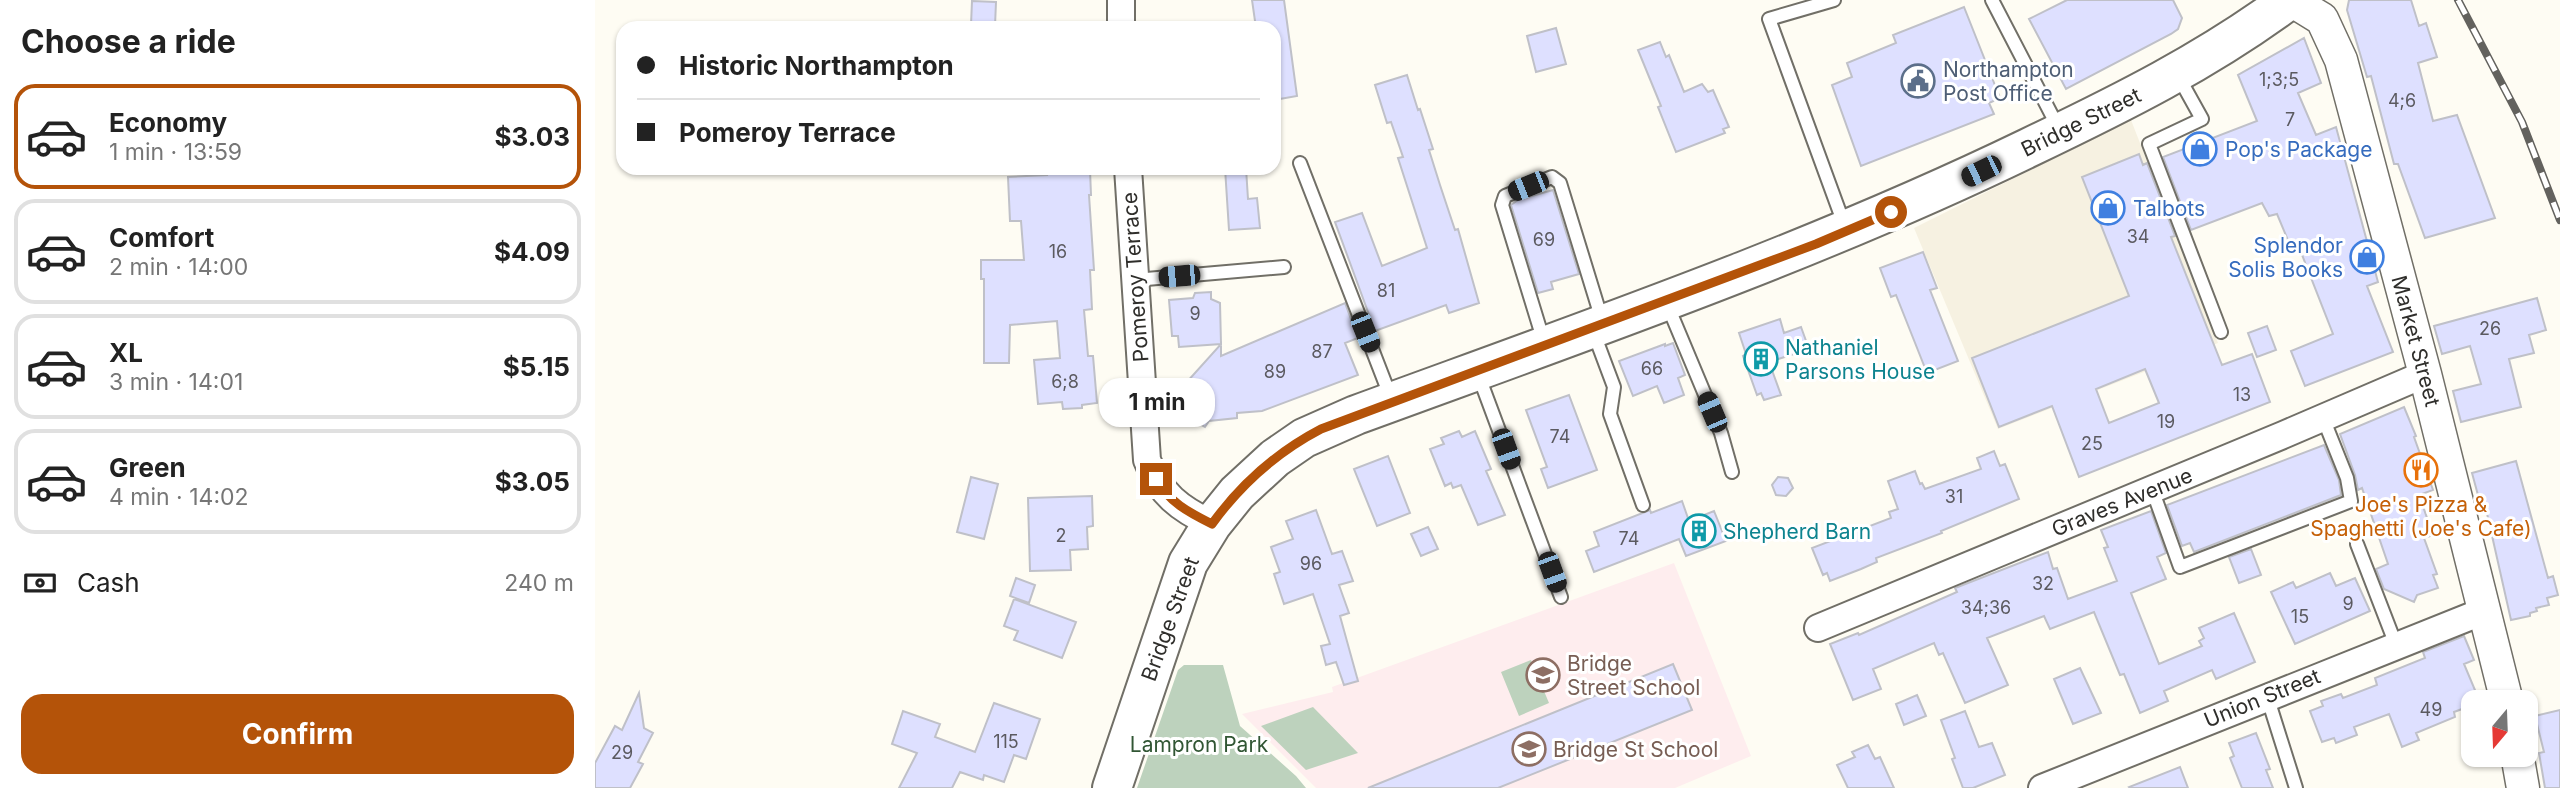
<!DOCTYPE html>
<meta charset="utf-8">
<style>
body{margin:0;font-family:Inter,sans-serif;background:#f6f6f6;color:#222;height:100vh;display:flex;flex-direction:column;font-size:26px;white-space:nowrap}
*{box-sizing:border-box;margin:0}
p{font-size:23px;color:#767676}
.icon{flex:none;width:38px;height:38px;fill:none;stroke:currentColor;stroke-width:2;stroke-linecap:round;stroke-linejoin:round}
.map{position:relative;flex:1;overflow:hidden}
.drawer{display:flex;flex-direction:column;background:#fff;width:595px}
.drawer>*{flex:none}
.banner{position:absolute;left:21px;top:21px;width:665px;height:154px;border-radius:21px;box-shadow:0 2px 5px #0004;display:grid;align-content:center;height:154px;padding:0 21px;background:#fff}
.needle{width:46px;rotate:199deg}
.fabs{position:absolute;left:1866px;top:690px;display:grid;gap:14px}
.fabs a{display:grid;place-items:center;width:77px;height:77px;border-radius:14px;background:#fff;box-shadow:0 2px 5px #0004;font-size:35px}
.end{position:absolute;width:32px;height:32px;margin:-16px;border:9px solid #b45309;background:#fff;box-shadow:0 0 0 4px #fff}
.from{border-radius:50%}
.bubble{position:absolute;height:49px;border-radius:21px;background:#fff;box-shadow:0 2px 5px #0004;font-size:23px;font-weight:700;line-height:49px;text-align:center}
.car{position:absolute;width:21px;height:42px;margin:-21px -10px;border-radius:9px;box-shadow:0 0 5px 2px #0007;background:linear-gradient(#222 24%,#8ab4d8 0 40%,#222 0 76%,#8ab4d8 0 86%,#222 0)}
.banner b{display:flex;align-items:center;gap:24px;height:66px;font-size:26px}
.banner b+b{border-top:2px solid #e0e0e0}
.banner i{width:18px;height:18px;background:#222}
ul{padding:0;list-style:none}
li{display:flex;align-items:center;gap:21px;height:105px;margin:0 14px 10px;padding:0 7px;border:4px solid #e0e0e0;border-radius:21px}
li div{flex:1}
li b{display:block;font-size:26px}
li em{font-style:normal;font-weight:700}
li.on{border-color:#b45309}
li>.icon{width:63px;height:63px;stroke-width:1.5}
h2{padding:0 21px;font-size:32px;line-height:84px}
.pay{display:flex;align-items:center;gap:18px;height:77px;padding:0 21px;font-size:26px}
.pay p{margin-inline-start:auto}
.action{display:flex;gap:14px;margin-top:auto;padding:14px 21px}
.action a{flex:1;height:80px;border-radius:21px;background:#b45309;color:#fff;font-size:28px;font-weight:700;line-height:80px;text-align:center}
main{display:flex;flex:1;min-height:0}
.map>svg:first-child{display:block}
</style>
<main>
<section class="drawer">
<h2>Choose a ride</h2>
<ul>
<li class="on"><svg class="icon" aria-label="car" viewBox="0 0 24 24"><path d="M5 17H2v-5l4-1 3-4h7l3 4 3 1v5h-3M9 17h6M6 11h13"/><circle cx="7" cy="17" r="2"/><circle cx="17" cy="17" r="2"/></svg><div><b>Economy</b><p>1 min · 13:59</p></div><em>$3.03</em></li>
<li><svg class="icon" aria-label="car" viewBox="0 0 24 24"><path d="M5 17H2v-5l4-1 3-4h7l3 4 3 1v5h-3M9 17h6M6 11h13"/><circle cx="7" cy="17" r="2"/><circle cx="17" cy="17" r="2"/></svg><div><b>Comfort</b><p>2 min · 14:00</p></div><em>$4.09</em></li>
<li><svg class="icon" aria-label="car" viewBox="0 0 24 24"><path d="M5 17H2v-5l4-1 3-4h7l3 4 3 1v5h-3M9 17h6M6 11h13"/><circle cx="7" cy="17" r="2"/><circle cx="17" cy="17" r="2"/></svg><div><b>XL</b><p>3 min · 14:01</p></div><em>$5.15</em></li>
<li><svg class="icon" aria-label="car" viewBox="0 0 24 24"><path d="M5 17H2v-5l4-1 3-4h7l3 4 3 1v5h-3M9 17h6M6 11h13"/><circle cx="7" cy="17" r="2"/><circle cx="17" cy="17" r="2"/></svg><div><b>Green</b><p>4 min · 14:02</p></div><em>$3.05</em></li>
</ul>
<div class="pay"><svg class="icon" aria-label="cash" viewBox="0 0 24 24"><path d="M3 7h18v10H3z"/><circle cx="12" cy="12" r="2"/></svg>Cash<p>240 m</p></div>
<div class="action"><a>Confirm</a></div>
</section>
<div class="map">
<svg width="1965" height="788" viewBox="0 0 1965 788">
<rect width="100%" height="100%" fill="#fefcf3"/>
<path fill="#f6f1e1" d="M 1536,120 L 1623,343 L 1403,429 L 1319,228 Z"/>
<path fill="#feedee" d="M 1079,563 L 1156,756 L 1080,788 L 721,788 L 647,714 L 738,692 L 737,687 Z"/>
<path fill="#bdd2bd" d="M 936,660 L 954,703 L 924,716 L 906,672 Z
M 589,665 L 628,665 L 645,726 L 701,776 L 711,788 L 542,788 L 583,670 Z
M 718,707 L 763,753 L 711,770 L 666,726 Z"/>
<path fill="#dee0ff" stroke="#bfc0c8" stroke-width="2" fill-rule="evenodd" d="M 657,0 L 689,0 L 702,96 L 679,100 L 679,28 L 661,28 Z
M 1472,0 L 1578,0 L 1587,18 L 1583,29 L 1576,34 L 1471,89 L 1434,19 Z
M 1754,0 L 1816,0 L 1824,26 L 1831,23 L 1842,57 L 1823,63 L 1838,121 L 1862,115 L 1900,218 L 1830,238 L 1803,164 L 1799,164 L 1776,76 L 1772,77 L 1752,10 Z
M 377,1 L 401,2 L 400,26 L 376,25 Z
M 1369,7 L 1405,98 L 1394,103 L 1399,114 L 1266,166 L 1237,85 L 1257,77 L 1252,63 L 1301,43 L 1298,35 Z
M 961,28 L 971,64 L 941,72 L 932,36 Z
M 1709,38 L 1726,83 L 1703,93 L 1721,135 L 1741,127 L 1783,282 L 1772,286 L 1798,352 L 1710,386 L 1696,351 L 1738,334 L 1702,242 L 1695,245 L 1682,214 L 1674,216 L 1667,203 L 1596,230 L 1568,157 L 1662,121 L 1643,75 Z
M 1065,42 L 1071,57 L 1074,55 L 1089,92 L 1107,84 L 1113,92 L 1118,90 L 1134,127 L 1128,129 L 1130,133 L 1081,152 L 1063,107 L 1066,106 L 1043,50 Z
M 812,75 L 823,110 L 825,109 L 838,149 L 834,150 L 845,185 L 860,230 L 863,229 L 884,303 L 854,313 L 851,305 L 780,331 L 740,222 L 767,213 L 787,266 L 832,248 L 803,158 L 808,157 L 796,122 L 792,123 L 780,85 Z
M 1544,154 L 1548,165 L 1552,163 L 1580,236 L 1576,237 L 1627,365 L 1657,354 L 1675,402 L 1484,477 L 1457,406 L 1404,427 L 1377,358 L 1534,296 L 1487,177 ZM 1550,369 L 1564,403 L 1514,423 L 1501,389 Z
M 451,168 L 495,170 L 496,195 L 494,195 L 499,270 L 495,270 L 497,309 L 489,310 L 493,356 L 498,356 L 502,403 L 487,405 L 487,408 L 468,409 L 467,402 L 443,404 L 439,360 L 465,358 L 462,321 L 415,325 L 414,363 L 389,363 L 389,279 L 386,279 L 386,260 L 429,260 L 426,221 L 415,221 L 413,177 L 452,175 Z
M 630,168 L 651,168 L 653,199 L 662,198 L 665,228 L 634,230 Z
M 958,190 L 984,274 L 956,282 L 958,289 L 943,293 L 916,205 L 923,200 Z
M 1328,252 L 1342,288 L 1335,290 L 1363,361 L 1332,373 L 1301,295 L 1296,297 L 1285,268 Z
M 616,292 L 616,299 L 625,303 L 626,344 L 584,347 L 583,336 L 577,336 L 574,300 L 598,298 L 600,293 Z
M 1942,298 L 1951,330 L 1934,335 L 1939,353 L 1914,359 L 1926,407 L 1866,422 L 1858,391 L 1886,384 L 1875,346 L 1847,354 L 1839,326 Z
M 750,303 L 763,338 L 750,343 L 763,375 L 667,411 L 642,413 L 642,418 L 614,421 L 610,427 L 599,421 L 587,422 L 580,402 L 584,399 L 583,384 L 591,383 L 626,344 L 626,356 Z
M 1185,319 L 1189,333 L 1206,327 L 1214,349 L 1174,362 L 1186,395 L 1169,400 L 1166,393 L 1162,395 L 1148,356 L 1151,354 L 1144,333 Z
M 1672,326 L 1681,350 L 1662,357 L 1653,333 Z
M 1078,343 L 1090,375 L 1083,378 L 1089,395 L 1069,403 L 1062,386 L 1038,396 L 1024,361 L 1070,344 L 1070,346 Z
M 974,395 L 1002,470 L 953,488 L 946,469 L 952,467 L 931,410 Z
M 1809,407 L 1821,436 L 1819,437 L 1838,490 L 1824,495 L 1838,535 L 1829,538 L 1842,574 L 1838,575 L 1843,588 L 1822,595 L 1819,602 L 1789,589 L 1781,569 L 1793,564 L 1767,488 L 1763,490 L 1760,475 L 1745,434 Z
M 864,431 L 867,437 L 880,431 L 896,469 L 891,471 L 910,515 L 883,525 L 866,485 L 858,488 L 856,483 L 850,486 L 835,449 L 849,444 L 846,438 Z
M 1729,445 L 1744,480 L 1746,495 L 1599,552 L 1595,543 L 1587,546 L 1572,505 Z
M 1399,451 L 1405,466 L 1410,464 L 1424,499 L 1346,531 L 1347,533 L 1281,558 L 1282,562 L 1266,569 L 1235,581 L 1232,573 L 1228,575 L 1217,548 L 1296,518 L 1294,512 L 1303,509 L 1293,481 L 1320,471 L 1325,484 L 1327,483 L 1330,489 L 1386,469 L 1382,458 Z
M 793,456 L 815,513 L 782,526 L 759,469 Z
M 1921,461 L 1953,578 L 1958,576 L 1963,595 L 1952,598 L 1954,605 L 1941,608 L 1942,611 L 1935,613 L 1935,616 L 1916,620 L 1891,509 L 1887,510 L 1877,473 Z
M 376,477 L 403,484 L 389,539 L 362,532 Z
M 1183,477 L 1193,478 L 1198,488 L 1191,496 L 1181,495 L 1177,485 Z
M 497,496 L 498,526 L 492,527 L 493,549 L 475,550 L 476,570 L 435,571 L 433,498 Z
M 1087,501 L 1094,521 L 1119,511 L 1131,541 L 1091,556 L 1084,539 L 999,572 L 991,551 L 1004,546 L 999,532 L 1055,510 L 1056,513 Z
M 721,510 L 737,554 L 747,551 L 758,581 L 744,585 L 754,613 L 745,616 L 763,681 L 749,685 L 741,662 L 731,665 L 726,646 L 735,644 L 718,594 L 689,604 L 679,574 L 685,572 L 676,547 L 698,539 L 691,521 Z
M 1556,511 L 1571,553 L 1562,557 L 1571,579 L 1536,593 L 1564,664 L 1607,646 L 1604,641 L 1609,638 L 1604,628 L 1639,613 L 1660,662 L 1621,679 L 1617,670 L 1569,691 L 1573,701 L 1545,713 L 1529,674 L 1525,675 L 1499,612 L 1455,629 L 1449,616 L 1392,638 L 1413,685 L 1370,703 L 1348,653 L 1344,655 L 1339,643 L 1278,669 L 1286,689 L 1258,700 L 1235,644 L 1263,633 L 1264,635 L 1362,592 L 1360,588 L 1453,552 L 1458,569 L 1462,568 L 1473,599 L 1522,581 L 1509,548 L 1513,547 L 1506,530 Z
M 833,527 L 843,549 L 826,556 L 816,534 Z
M 1656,549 L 1666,575 L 1644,583 L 1634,557 Z
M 1735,573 L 1741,586 L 1760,578 L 1775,611 L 1700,644 L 1676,592 L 1698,582 L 1701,588 Z
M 421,578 L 440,585 L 434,603 L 415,596 Z
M 419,599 L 481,622 L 467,658 L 419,640 L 423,631 L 409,626 Z
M 1869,636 L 1879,660 L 1869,664 L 1885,702 L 1878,702 L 1878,705 L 1859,712 L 1860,717 L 1821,733 L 1824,740 L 1807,747 L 1794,714 L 1759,727 L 1762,735 L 1741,743 L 1739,738 L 1727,742 L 1715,711 L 1728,706 L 1726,701 L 1746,694 L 1748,698 L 1782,685 L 1780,678 L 1830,658 L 1828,652 Z
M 1078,664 L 1097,710 L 903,788 L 773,788 Z
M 1485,668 L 1506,713 L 1478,724 L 1459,679 Z
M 44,693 L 49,728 L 58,733 L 43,762 L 48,764 L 35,788 L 0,788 L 0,763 L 20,726 L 27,730 Z
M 1322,695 L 1331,716 L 1309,725 L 1301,704 Z
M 399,703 L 445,719 L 431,759 L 419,755 L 409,782 L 389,775 L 388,780 L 365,772 L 357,788 L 304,788 L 322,753 L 297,744 L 308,711 L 345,724 L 340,737 L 380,752 Z
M 1965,710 L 1965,788 L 1950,788 L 1944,753 L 1949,752 L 1940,716 Z
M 1370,711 L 1384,747 L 1397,743 L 1410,775 L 1378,788 L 1368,788 L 1357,759 L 1360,758 L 1346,720 Z
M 1661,733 L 1675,769 L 1671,770 L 1678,788 L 1647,788 L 1635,758 L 1639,756 L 1634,743 Z
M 1273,745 L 1280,759 L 1285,757 L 1299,788 L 1253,788 L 1242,765 L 1260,757 L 1257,752 Z
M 1585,767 L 1593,788 L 1535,788 L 1534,787 Z"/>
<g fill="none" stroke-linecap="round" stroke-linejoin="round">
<defs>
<path id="service" d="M 1239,0 L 1174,19 L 1249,224
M 1397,0 L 1464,129
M 1582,74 L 1607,119 L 1554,144 L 1626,332
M 705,163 L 796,398
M 540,280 L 689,267
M 1072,304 L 1126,433 L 1137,472
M 998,331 L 1019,387 L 1015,414 L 1048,505
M 949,342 L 907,205 L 910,196 L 957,177 L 965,183 L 1007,320
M 883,374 L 966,597
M 1557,489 L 1585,567 L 1756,501 L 1752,478 L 1728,418
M 1762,544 L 1801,645
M 1672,696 L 1701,788"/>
<path id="minor" d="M 526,0 L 526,28
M 533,168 L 552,460 C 565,494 585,509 617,524
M 1223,628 L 1688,435 L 1830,374
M 1447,788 L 1889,611"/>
<path id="tertiary" d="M 1696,0 L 1727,19 L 1746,60 L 1830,374 L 1912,702
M 1922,754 L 1928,788"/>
<path id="trunk" d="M 517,788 L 593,563 L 617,524 L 642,493 L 680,458 L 709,438 L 761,415 C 987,332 1216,253 1433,148 C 1525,104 1612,61 1694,0"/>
</defs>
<use href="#service" stroke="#716f67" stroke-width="16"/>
<use href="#minor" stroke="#716f67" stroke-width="30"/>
<use href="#tertiary" stroke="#716f67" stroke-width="35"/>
<use href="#trunk" stroke="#716f67" stroke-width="42"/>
<use href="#service" stroke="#fff" stroke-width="12"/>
<use href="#minor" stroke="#fff" stroke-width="26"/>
<use href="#tertiary" stroke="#fff" stroke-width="32"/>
<use href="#trunk" stroke="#fff" stroke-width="38"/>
<defs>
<path id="rail" d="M 1863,0 L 1927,122 L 1965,220"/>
</defs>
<use href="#rail" stroke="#63625e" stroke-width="8"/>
<use href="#rail" stroke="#fff" stroke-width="5" stroke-dasharray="16" stroke-linecap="butt"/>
</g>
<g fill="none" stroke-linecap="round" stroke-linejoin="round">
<path stroke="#b45309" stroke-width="9" d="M 561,479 C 574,502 593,512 617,524 C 646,484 682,452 726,429 L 1221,244 L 1296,212"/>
</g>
<defs>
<symbol id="civic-ring" viewBox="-11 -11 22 22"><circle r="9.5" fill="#fff" stroke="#5c6f8a" stroke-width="1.5"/><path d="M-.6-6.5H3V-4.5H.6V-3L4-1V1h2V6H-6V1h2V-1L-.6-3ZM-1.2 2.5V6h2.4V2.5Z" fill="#5c6f8a"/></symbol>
<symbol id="shop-ring" viewBox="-11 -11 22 22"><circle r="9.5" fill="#fff" stroke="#3f7fe0" stroke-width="1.5"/><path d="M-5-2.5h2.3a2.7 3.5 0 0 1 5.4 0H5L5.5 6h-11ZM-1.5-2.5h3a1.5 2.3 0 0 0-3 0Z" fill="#3f7fe0"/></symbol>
<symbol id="building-ring" viewBox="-11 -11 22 22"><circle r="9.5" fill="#fff" stroke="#0f9aa8" stroke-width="1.5"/><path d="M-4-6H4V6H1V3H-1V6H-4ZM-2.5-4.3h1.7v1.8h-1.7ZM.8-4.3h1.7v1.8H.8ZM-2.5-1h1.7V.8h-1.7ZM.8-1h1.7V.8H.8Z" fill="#0f9aa8"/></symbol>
<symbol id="restaurant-ring" viewBox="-11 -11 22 22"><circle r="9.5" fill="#fff" stroke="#e8710a" stroke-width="1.5"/><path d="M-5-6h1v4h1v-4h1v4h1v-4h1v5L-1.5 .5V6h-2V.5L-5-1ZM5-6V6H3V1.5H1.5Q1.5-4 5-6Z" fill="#e8710a"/></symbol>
<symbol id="school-ring" viewBox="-11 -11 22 22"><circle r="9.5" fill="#fff" stroke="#8d6e63" stroke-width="1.5"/><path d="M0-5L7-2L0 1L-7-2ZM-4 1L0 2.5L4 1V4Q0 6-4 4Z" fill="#8d6e63"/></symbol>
</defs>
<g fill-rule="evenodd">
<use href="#civic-ring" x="1304" y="62" width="38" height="38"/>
<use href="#shop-ring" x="1586" y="130" width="38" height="38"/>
<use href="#shop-ring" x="1494" y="189" width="38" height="38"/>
<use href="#shop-ring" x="1753" y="238" width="38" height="38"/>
<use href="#building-ring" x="1147" y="340" width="38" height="38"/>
<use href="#restaurant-ring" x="1807" y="451" width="38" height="38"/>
<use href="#building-ring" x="1085" y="512" width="38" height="38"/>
<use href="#school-ring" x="929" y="656" width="38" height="38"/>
<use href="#school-ring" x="915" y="730" width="38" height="38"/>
</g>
<g text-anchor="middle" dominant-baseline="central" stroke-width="6" stroke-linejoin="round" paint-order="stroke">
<g font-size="18" fill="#5b5a60">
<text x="1684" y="79">1;3;5</text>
<text x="1807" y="100">4;6</text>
<text x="1695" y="119">7</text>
<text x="1543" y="236">34</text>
<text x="949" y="239">69</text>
<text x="463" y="251">16</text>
<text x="791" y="290">81</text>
<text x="600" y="313">9</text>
<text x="1895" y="328">26</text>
<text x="727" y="351">87</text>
<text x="1057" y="368">66</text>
<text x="680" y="371">89</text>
<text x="470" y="381">6;8</text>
<text x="1647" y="394">13</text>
<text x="1571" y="421">19</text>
<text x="965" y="436">74</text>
<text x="1497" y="443">25</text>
<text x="1359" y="496">31</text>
<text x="466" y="535">2</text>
<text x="1034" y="538">74</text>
<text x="716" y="563">96</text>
<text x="1448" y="583">32</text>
<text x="1753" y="603">9</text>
<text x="1391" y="607">34;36</text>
<text x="1705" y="616">15</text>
<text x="1836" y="709">49</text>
<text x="411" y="741">115</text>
<text x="27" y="752">29</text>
</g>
<g font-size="21" fill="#4e5e75" stroke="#fff" text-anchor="start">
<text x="1348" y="69">Northampton<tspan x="1348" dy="24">Post Office</tspan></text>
</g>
<g font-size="21" fill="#2f2e2b" stroke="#fff">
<text transform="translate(1486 122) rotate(-26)">Bridge Street</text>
<text transform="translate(540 277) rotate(-94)">Pomeroy Terrace</text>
<text transform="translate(1821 341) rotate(75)">Market Street</text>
<text transform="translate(1527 502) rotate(-22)">Graves Avenue</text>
<text transform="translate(575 619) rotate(-70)">Bridge Street</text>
<text transform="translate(1667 698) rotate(-22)">Union Street</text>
</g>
<g font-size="21" fill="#366cbe" stroke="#fff" text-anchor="start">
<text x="1630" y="149">Pop's Package</text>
<text x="1538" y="208">Talbots</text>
<text x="1748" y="245" text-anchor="end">Splendor<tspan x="1748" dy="24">Solis Books</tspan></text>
</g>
<g font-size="21" fill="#0d838f" stroke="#fff" text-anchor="start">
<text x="1190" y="347">Nathaniel<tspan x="1190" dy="24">Parsons House</tspan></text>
<text x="1128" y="531">Shepherd Barn</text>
</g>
<g font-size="21" fill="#c56008" stroke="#fff">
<text x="1826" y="504">Joe's Pizza &amp;<tspan x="1826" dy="24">Spaghetti (Joe's Cafe)</tspan></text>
</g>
<g font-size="21" fill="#785e54" stroke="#fff" text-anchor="start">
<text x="972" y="663">Bridge<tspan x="972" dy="24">Street School</tspan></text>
<text x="958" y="749">Bridge St School</text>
</g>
<g font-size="21" fill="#315634" stroke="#fff">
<text x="604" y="744">Lampron Park</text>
</g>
</g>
</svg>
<div class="fabs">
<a><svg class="needle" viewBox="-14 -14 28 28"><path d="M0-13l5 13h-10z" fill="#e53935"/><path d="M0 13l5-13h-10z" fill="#767676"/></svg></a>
</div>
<i class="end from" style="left:1296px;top:212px"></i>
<i class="end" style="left:561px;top:479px"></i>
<div class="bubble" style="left:504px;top:378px;width:116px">1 min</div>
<i class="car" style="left:1386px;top:171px;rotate:244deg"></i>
<i class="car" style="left:933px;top:186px;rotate:248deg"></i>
<i class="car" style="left:584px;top:276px;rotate:265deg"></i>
<i class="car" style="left:770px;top:332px;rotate:158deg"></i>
<i class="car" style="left:1117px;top:412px;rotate:337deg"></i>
<i class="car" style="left:911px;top:449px;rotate:160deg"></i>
<i class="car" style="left:957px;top:572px;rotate:160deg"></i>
<div class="banner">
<b><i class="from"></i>Historic Northampton</b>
<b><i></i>Pomeroy Terrace</b>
</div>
</div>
</main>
